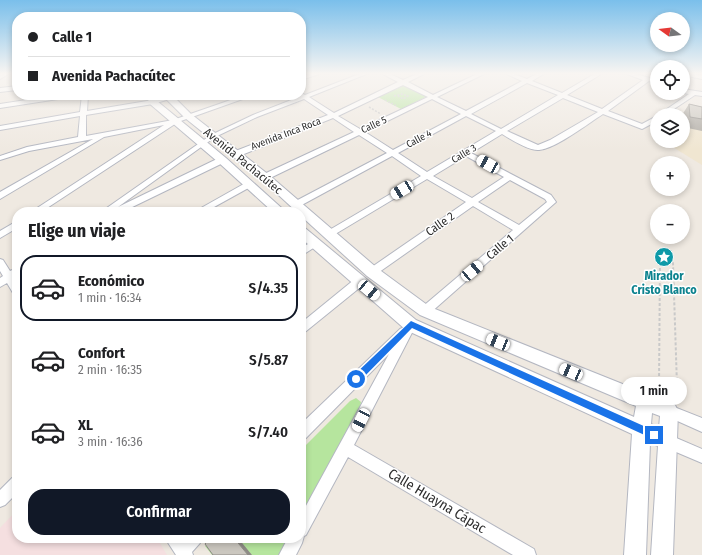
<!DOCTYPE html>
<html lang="es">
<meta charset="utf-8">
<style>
body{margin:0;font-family:"Fira Sans Condensed",sans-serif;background:#f6f6f6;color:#202124;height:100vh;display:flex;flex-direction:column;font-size:15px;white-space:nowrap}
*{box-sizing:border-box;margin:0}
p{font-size:13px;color:#757577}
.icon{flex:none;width:22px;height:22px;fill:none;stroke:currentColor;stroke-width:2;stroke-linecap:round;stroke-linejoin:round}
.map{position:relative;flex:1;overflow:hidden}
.sheet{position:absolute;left:12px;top:207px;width:294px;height:336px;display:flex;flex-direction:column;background:#fff;border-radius:16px;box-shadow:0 2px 6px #0003}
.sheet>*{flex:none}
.guide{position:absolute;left:12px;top:12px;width:294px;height:88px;border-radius:16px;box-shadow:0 2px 6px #0003;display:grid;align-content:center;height:88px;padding:0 16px;background:#fff}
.needle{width:26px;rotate:285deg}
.tools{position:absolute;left:650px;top:12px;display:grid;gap:8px}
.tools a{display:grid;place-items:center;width:40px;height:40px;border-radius:50%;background:#fff;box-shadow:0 2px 6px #0003;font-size:20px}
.end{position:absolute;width:18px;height:18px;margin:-9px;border:5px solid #1a73e8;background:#fff;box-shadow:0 0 0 2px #fff}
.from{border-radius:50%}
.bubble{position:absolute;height:28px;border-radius:14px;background:#fff;box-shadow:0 2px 6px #0003;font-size:13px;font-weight:600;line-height:28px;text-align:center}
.car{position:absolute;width:12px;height:24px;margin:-12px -6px;border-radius:5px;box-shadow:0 0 3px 1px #0007;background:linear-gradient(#fff 24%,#345 0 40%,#fff 0 76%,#345 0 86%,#fff 0)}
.guide b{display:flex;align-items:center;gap:14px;height:38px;font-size:15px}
.guide b+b{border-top:1px solid #e0e0e0}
.guide i{width:10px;height:10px;background:#202124}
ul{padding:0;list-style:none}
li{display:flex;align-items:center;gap:12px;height:66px;margin:0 8px 6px;padding:0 8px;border:2px solid transparent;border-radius:16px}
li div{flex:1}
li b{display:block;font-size:15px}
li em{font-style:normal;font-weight:600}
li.active{border-color:#111827}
li>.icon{width:36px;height:36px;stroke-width:1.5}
h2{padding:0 16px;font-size:18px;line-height:48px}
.button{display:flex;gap:8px;margin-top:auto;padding:8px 16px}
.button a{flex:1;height:46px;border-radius:16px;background:#111827;color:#fff;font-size:16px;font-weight:600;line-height:46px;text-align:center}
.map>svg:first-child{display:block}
</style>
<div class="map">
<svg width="702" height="555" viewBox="0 0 702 555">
<rect width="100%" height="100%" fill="#efe9e1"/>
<path fill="#f0e6d1" d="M 679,112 L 702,118 L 702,165 L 663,141 L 683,141 L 683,115 L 675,115 Z"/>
<path fill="#f5dfe0" d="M 17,510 L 17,538 L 157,538 L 167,555 L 0,555 L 0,528 Z"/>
<path fill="#b6e59e" d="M 404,84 L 428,96 L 401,109 L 376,96 Z
M 356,398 L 361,402 L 360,408 L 301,515 L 301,450 L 350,401 Z
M 214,538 L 289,538 L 279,555 L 212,555 L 205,546 Z"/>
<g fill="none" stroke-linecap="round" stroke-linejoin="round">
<defs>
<path id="street" d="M 314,73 L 322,73 L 301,80 L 301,76 Z
M 362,73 L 369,73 L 309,97 L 334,113 L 398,82 L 381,73 L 388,73 L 403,80 L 419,73 L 426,73 L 408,82 L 433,95 L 479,73 L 486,73 L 437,97 L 466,111 L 522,81 L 504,73 L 511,73 L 527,79 L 538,73 L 545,73 L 532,81 L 562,93 L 596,73 L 603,73 L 567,95 L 602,109 L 643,80 L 624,73 L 632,73 L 657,80 L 657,84 L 649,81 L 608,111 L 642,124 L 657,116 L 657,121 L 642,129 L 603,114 C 589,123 555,149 539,150 C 530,151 510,139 502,134 L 471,153 L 551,195 L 556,202 L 429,314 L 425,315 L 421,314 L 420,311 L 421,308 L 513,230 L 473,206 L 375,275 L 369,275 L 367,272 L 369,269 L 466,202 L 427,179 L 332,236 L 326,236 L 324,234 L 326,232 L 421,176 L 392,156 L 298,207 L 292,207 L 291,205 L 292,203 L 387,153 L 359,135 L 268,179 L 262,179 L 262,175 L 354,132 L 333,118 L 239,156 L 233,156 L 233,152 L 328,115 L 304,99 L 257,117 L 215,137 L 118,207 L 219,158 L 225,158 L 225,162 L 122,212 L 101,212 L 211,135 L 253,115 L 299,97 L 298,95 L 301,95 L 301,93 L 305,95 ZM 527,83 L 558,95 L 501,129 L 471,114 ZM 403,85 L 428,97 L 360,129 L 338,116 ZM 563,98 L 598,112 L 550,140 L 538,145 L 507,131 ZM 432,99 L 461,114 L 393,150 L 365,132 ZM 466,116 L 496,131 L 427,172 L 398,153 ZM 466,156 L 504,177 L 472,198 L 433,176 ZM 510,180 L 545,199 L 547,202 L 519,225 L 478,202 Z
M 683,73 L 702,75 L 702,79 L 683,75 Z
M 17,86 L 17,90 L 0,92 L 0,88 Z
M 683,89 L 702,92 L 702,96 L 695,95 L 665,115 L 658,115 L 689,94 L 683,93 Z
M 59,95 L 74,95 L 71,97 L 0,108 L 0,104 Z
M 82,95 L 88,95 L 87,111 L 153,100 L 173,95 L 183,95 L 153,104 L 86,115 L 86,136 L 173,120 L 245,95 L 254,95 L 178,122 L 41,212 L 31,212 L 164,125 L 104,137 L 0,199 L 0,192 L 93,139 L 29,151 L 0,160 L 0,156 L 27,147 L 78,137 L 80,116 L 0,130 L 0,126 L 80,112 Z
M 249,181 L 253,184 L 252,186 L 205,212 L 194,212 Z
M 17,221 L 17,228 L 0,238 L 0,231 Z
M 315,240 L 320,243 L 318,245 L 301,256 L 301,248 Z
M 0,259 L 3,260 L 10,271 L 17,268 L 17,277 L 15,278 L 17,281 L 17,294 L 13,293 L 7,283 L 0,287 L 0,278 L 3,276 L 0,271 Z
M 359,278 L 363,279 L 364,282 L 363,285 L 305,332 L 301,334 L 301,323 L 355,279 Z
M 411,320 L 415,322 L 416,325 L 354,445 L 534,549 L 536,555 L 513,555 L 348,457 L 306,535 L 304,536 L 302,543 L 296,555 L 279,555 L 288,538 L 301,538 L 301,515 L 389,354 L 306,438 L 301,440 L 301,424 L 400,329 L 404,327 L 407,322 Z
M 669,405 L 702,418 L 702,432 L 664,415 L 663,411 L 664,407 Z
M 667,434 L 702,449 L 702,463 L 662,446 L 660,441 L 662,436 Z
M 17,476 L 17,493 L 5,505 L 0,507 L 0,490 L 12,478 Z
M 165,538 L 203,538 L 200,543 L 192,552 L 193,555 L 176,555 Z"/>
<path id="secondary" d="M 0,73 L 10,73 L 0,79 Z
M 146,95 L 154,95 L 157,101 L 226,158 L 286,212 L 273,212 L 218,162 L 150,104 Z
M 160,95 L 173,96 L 191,114 L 269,175 L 377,268 L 430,307 L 675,405 L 678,411 L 673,555 L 651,555 L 658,446 L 650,443 L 646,555 L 624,555 L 632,434 L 406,330 L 301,238 L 301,227 L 305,228 L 416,320 L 634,417 L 636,406 L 420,315 L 367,276 L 301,216 L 301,212 L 297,212 L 261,179 L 185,118 L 167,100 ZM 652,413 L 660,416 L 659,428 L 651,424 Z"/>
</defs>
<use href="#street" stroke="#b4b7c1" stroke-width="2"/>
<use href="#secondary" stroke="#b4b7c1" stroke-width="2"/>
<path stroke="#c9c9c9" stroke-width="1.5" stroke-dasharray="2 1.5" stroke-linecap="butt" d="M 394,96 L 402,94 L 408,96 L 403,99 L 398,96
M 385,100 L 397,106
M 369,107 L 381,114"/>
<path stroke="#c9c9c9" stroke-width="2" stroke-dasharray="3 2" stroke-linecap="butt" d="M 659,386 L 660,259 L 673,263 L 677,386"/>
<path stroke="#c9c9c9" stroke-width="3" stroke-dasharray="4 3" stroke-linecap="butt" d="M 677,385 L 677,400
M 659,394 L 659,385"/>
<use href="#street" fill="#fff" fill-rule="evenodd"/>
<use href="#secondary" fill="#fff" fill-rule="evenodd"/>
</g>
<path fill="#afaba4" d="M 689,104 L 702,107 L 702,131 L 683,127 L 683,115 L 682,115 Z"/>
<path fill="#8e8b86" d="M 234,538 L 238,538 L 252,555 L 248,555 Z"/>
<path fill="#cbc7bf" stroke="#8e8b86" d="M 689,104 L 702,107 L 702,119 L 690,117 Z
M 210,538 L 234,538 L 248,555 L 213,555 L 205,544 Z"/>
<linearGradient id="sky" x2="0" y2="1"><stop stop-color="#7abfeb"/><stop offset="0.49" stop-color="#f8f5f2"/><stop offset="1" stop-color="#f8f5f2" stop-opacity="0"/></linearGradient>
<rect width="702" height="150" fill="url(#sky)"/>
<path fill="#1a73e8" d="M 411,321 L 657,432 L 659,435 L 657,438 L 654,440 L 651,438 L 412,328 L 359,382 L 353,382 L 353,376 Z"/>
<defs>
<symbol id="sight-disc" viewBox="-11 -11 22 22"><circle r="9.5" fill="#0f9aa8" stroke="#fff"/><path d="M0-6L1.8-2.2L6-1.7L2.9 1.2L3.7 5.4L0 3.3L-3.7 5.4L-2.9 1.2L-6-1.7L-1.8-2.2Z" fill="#fff"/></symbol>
</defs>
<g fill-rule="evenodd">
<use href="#sight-disc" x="653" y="246" width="22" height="22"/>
</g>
<g text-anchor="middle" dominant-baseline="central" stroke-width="3" stroke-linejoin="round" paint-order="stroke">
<g font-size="10" fill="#2e2e2e" stroke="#fff">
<text transform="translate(374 125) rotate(-25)">Calle 5</text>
<text transform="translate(286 134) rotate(-21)">Avenida Inca Roca</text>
<text transform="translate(419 139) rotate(-28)">Calle 4</text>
<text transform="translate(464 154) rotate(-31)">Calle 3</text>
</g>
<g font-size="12" fill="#2e2e2e" stroke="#fff">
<text transform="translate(243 161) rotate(39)">Avenida Pachacútec</text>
<text transform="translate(440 224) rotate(-35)">Calle 2</text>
<text transform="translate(500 247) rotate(-40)">Calle 1</text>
</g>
<g font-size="12" font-weight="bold" fill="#0d838f" stroke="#fff">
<text x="664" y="276">Mirador<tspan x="664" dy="14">Cristo Blanco</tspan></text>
</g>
<g font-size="14" fill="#2e2e2e" stroke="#fff">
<text transform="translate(437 501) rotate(31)">Calle Huayna Cápac</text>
</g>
</g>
</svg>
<div class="tools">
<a><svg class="needle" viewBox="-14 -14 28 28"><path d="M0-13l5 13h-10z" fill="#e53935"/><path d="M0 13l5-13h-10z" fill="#757577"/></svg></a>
<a><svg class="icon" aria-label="locate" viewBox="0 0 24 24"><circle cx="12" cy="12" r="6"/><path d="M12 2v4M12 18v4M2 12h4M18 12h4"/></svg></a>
<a><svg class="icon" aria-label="layers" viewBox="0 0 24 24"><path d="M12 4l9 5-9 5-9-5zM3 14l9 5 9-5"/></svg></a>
<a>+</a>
<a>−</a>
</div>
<i class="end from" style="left:356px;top:379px"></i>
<i class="end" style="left:654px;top:435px"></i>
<div class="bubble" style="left:621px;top:377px;width:66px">1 min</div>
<i class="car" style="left:488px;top:164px;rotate:299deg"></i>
<i class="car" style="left:402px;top:190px;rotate:239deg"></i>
<i class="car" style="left:472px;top:271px;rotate:50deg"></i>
<i class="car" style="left:369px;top:290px;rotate:130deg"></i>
<i class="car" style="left:498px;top:342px;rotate:292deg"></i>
<i class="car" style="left:571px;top:372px;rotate:293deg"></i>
<i class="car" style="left:361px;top:420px;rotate:207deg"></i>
<div class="guide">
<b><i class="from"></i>Calle 1</b>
<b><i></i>Avenida Pachacútec</b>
</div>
<section class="sheet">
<h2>Elige un viaje</h2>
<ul>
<li class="active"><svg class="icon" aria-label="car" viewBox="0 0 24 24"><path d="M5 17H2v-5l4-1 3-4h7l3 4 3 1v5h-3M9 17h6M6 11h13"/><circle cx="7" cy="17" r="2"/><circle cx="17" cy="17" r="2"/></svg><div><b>Económico</b><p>1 min · 16:34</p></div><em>S/4.35</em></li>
<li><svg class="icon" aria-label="car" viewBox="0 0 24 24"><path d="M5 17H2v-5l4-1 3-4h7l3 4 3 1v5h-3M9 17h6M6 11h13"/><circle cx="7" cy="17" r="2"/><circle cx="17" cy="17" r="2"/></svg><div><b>Confort</b><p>2 min · 16:35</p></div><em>S/5.87</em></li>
<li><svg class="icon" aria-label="car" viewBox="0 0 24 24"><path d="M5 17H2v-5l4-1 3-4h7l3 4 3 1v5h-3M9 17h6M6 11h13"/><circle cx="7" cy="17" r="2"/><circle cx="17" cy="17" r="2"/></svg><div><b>XL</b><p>3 min · 16:36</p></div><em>S/7.40</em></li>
</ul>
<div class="button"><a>Confirmar</a></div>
</section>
</div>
